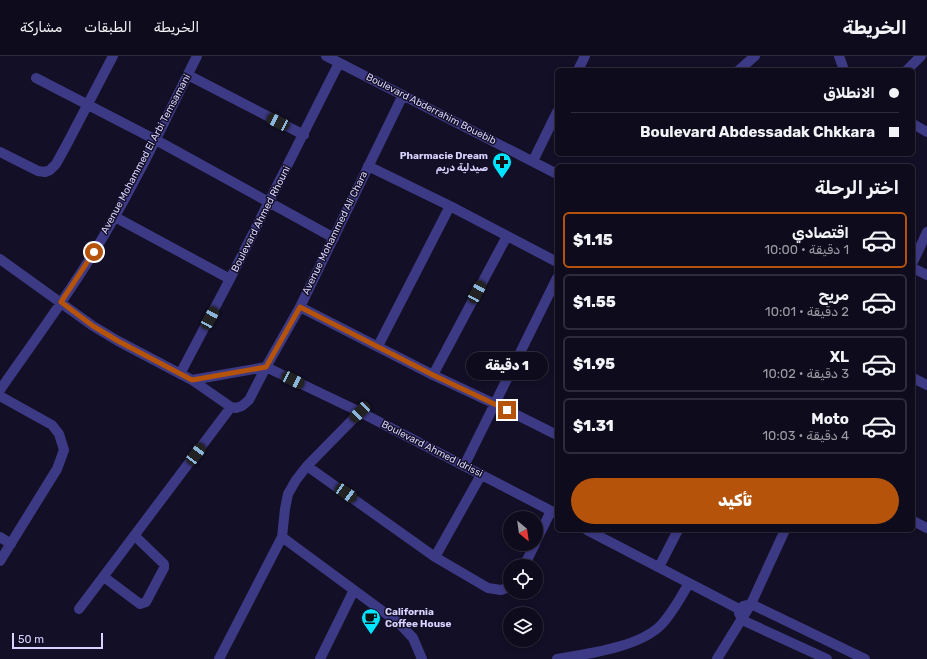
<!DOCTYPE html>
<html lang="ar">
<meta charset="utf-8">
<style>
body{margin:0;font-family:Rubik,Cairo,sans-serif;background:#1c1929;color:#f1f3f6;direction:rtl;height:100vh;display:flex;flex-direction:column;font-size:15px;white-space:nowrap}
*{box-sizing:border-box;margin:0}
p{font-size:13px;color:#9b9ba3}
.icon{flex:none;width:22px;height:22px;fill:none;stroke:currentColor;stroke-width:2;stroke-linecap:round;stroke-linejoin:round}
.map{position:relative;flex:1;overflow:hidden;direction:ltr}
.side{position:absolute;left:555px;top:108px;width:360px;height:368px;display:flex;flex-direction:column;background:#0e0b1c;border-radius:6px;box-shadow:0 2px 6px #0003,0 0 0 1px #2e2b3b;direction:rtl}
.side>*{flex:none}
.hud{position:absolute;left:555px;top:12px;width:360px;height:88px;border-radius:6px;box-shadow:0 2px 6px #0003,0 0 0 1px #2e2b3b;direction:rtl;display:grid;align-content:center;height:88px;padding:0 16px;background:#0e0b1c}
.needle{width:26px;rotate:151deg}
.fabs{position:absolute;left:503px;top:455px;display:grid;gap:8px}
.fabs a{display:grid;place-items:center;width:40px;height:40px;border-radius:50%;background:#0e0b1c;box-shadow:0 2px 6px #0003,0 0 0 1px #2e2b3b;font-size:20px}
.scale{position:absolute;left:12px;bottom:10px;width:91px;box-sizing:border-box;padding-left:4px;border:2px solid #d9d4ff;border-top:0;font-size:11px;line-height:14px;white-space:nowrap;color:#d9d4ff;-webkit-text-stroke:3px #130f26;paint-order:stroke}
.end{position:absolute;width:18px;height:18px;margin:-9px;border:5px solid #b45309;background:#fff;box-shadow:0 0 0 2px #fff}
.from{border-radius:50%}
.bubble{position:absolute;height:28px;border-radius:14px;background:#0e0b1c;box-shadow:0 2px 6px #0003,0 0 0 1px #2e2b3b;font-size:13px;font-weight:800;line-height:28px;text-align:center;direction:rtl}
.car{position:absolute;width:12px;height:24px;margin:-12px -6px;border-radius:5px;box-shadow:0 0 3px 1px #0007;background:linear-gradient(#222 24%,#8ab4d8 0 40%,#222 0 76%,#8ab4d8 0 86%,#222 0)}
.hud b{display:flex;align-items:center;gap:14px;height:38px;font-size:15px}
.hud b+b{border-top:1px solid #2e2b3b}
.hud i{width:10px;height:10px;background:#f1f3f6}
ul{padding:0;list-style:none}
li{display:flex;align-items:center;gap:12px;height:56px;margin:0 8px 6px;padding:0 8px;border:2px solid #2e2b3b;border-radius:6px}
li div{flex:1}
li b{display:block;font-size:15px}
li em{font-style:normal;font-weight:800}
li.active{border-color:#b45309}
li>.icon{width:36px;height:36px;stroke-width:1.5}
h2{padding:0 16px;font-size:18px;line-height:48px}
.primary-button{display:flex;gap:8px;margin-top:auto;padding:8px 16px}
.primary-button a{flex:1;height:46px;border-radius:24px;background:#b45309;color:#fff;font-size:16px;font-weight:800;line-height:46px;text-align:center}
header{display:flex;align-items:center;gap:24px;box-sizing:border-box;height:56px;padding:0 20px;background:#0e0b1c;border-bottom:1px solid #2e2b3b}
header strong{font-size:19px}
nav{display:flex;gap:22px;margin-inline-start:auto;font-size:14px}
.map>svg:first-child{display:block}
</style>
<header>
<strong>الخريطة</strong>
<nav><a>الخريطة</a><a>الطبقات</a><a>مشاركة</a></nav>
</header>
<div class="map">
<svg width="927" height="603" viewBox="0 0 927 603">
<rect width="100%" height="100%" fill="#130f26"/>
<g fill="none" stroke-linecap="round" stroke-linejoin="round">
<path stroke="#3d3a85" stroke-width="10" d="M 326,0 L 557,118
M 839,0 L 844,14
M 578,14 L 585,0
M 739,14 L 755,0
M 907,14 L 921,0
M 188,19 L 304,79
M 36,22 L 156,84 L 334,182
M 913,68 L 927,76
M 0,96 L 38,115 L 45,116 L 50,114 L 56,108 L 67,88 L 113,0
M 533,105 L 557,56
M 368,110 L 450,150 L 557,206
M 115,161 L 230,223
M 0,203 L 93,270 L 118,285 L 192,324 L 231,351 L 236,352 L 242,350 L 249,344 L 266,311 L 300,251 L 403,39
M 913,212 L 927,219
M 300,251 L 433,319 L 495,348 L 557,379
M 378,290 L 450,150
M 180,318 L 230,223 L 339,7
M 433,319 L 507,180
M 913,322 L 927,329
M 192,324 L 266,311 L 360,356 L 557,458
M 0,334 C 31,289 65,244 94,196 C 133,133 164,66 197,0
M 0,340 L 52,369 L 59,378 L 64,394 L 57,413 L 0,505
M 307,410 L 435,501 L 488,532 L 501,534 L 510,531
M 464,410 L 557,222
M 913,465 L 927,472
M 587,474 L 737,552
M 0,481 L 11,488
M 282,481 L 400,568 L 413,582 L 422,603
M 536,485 L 551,455
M 435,501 L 481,419
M 524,510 L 535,488
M 659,511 L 678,474
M 104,521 L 140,548 L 146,546 L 164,512 L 164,508 L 135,480
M 743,550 L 751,548 L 865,603
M 79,553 L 231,351
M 739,557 L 742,564 L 827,603
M 219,603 L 282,481 L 285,453 L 288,438 L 296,424 L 307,410 L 360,356
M 320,603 L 354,534
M 557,603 C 587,598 641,591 662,568 C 673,556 681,541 689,527"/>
<path stroke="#3d3a85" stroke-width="10" d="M 913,206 L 927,176
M 717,603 L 751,548 L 785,474"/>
</g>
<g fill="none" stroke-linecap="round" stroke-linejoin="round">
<path stroke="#b45309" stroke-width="5" d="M 94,196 L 61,246 L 93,270 L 118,285 L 192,324 L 266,311 L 300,251 L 433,319 L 507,354"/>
</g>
<defs>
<symbol id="pharmacy-pin" viewBox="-11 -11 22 30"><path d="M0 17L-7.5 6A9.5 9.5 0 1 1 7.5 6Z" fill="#00e5ff" stroke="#130f26"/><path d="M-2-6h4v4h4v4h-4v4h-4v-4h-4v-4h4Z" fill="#111"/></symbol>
<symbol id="cafe-pin" viewBox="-11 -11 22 30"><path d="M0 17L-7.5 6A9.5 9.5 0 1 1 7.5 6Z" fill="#00e5ff" stroke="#130f26"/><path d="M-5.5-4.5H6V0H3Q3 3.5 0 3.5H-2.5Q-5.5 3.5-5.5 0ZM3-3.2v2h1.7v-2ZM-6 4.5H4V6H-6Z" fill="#111"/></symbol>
</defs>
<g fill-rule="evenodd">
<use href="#pharmacy-pin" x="491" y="95" width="22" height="30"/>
<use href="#cafe-pin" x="360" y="551" width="22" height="30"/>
</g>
<g text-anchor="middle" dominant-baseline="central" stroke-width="3" stroke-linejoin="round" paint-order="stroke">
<g font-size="10" fill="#d9d4ff" stroke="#130f26">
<text transform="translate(431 53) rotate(27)">Boulevard Abderrahim Bouebib</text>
<text transform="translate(146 98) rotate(-62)">Avenue Mohammed El Arbi Temsamani</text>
<text transform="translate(261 163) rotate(-63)">Boulevard Ahmed Rhouni</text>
<text transform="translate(335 177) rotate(-64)">Avenue Mohammed Ali Chara</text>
<text transform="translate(432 393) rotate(27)">Boulevard Ahmed Idrissi</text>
</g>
<g font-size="10" font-weight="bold" fill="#d9d4ff" stroke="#130f26" text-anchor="end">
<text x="488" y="100">Pharmacie Dream<tspan x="488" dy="12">صيدلية دريم</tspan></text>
<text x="385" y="556" text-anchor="start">California<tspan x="385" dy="12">Coffee House</tspan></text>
</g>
</g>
</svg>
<div class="fabs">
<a><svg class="needle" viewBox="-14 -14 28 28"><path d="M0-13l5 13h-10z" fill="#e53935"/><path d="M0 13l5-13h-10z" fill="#9b9ba3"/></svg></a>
<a><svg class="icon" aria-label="locate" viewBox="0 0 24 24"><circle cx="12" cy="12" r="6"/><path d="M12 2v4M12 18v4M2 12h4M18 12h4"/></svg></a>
<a><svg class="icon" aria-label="layers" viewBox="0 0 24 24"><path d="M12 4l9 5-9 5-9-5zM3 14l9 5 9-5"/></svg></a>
</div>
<div class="scale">50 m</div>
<i class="end from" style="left:94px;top:196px"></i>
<i class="end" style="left:507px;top:354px"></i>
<div class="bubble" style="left:466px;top:296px;width:82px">1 دقيقة</div>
<i class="car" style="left:278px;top:66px;rotate:297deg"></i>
<i class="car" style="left:477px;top:236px;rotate:28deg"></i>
<i class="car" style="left:210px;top:262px;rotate:28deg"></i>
<i class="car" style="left:293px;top:324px;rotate:116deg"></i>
<i class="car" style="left:360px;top:356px;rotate:225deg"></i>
<i class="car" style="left:196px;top:398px;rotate:37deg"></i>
<i class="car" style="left:346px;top:437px;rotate:125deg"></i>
<div class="hud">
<b><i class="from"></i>الانطلاق</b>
<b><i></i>Boulevard Abdessadak Chkkara</b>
</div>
<section class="side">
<h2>اختر الرحلة</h2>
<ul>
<li class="active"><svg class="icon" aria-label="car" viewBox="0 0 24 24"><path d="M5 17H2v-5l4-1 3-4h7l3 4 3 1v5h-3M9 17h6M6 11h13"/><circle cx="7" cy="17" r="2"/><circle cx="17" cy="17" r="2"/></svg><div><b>اقتصادي</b><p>1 دقيقة · 10:00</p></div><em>$1.15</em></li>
<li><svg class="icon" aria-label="car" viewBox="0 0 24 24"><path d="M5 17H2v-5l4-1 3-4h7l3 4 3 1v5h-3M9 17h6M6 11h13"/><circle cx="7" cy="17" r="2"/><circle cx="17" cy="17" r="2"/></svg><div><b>مريح</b><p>2 دقيقة · 10:01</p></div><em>$1.55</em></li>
<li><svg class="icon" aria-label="car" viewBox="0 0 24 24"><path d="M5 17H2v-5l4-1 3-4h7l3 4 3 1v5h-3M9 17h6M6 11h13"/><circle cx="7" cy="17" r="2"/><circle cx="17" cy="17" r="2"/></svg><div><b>XL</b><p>3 دقيقة · 10:02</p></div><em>$1.95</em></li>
<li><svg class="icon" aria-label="car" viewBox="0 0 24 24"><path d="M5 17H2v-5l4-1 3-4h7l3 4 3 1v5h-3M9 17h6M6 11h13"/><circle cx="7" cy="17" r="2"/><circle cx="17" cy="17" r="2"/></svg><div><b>Moto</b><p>4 دقيقة · 10:03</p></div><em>$1.31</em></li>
</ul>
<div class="primary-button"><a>تأكيد</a></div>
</section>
</div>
